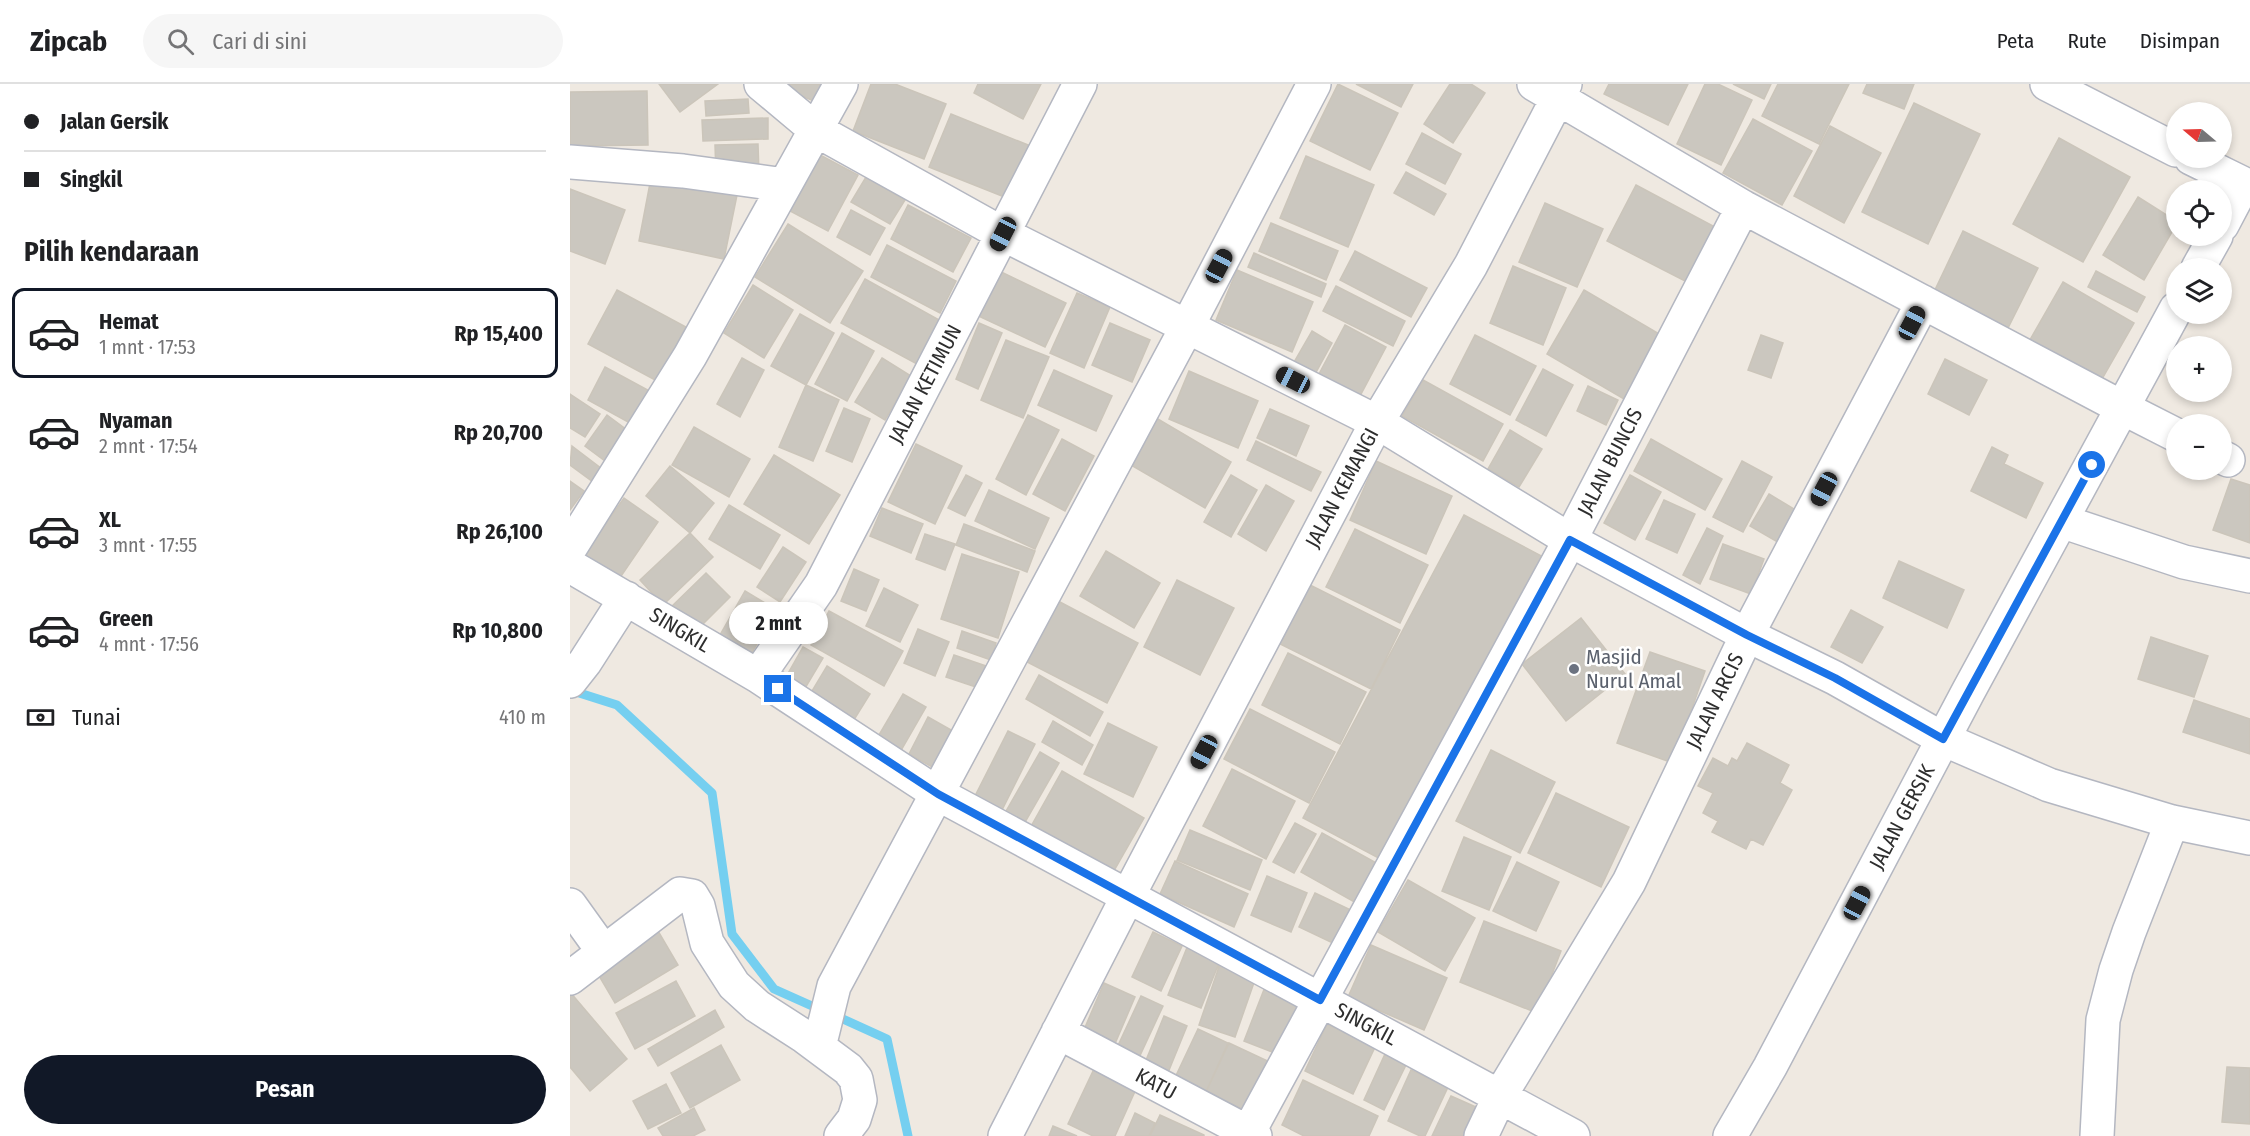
<!DOCTYPE html>
<html lang="id">
<meta charset="utf-8">
<style>
body{margin:0;font-family:"Fira Sans Condensed",sans-serif;background:#f6f6f6;color:#202124;height:100vh;display:flex;flex-direction:column;font-size:22px;white-space:nowrap}
*{box-sizing:border-box;margin:0}
p{font-size:20px;color:#757577}
.icon{flex:none;width:33px;height:33px;fill:none;stroke:currentColor;stroke-width:2;stroke-linecap:round;stroke-linejoin:round}
.map{position:relative;flex:1;overflow:hidden}
.sheet{display:flex;flex-direction:column;background:#fff;width:570px}
.sheet>*{flex:none}
.top-card{display:grid;align-content:center;height:132px;padding:0 24px;background:#fff}
.needle{width:39px;rotate:289deg}
.tools{position:absolute;left:1596px;top:18px;display:grid;gap:12px}
.tools a{display:grid;place-items:center;width:66px;height:66px;border-radius:50%;background:#fff;box-shadow:0 3px 9px #0003;font-size:30px}
.end{position:absolute;width:27px;height:27px;margin:-14px;border:8px solid #1a73e8;background:#fff;box-shadow:0 0 0 3px #fff}
.from{border-radius:50%}
.bubble{position:absolute;height:42px;border-radius:21px;background:#fff;box-shadow:0 3px 9px #0003;font-size:20px;font-weight:700;line-height:42px;text-align:center}
.car{position:absolute;width:18px;height:36px;margin:-18px -9px;border-radius:8px;box-shadow:0 0 4px 2px #0007;background:linear-gradient(#222 24%,#8ab4d8 0 40%,#222 0 76%,#8ab4d8 0 86%,#222 0)}
.top-card b{display:flex;align-items:center;gap:21px;height:57px;font-size:22px}
.top-card b+b{border-top:2px solid #e0e0e0}
.top-card i{width:15px;height:15px;background:#202124}
ul{padding:0;list-style:none}
li{display:flex;align-items:center;gap:18px;height:90px;margin:0 12px 9px;padding:0 12px;border:3px solid transparent;border-radius:12px}
li div{flex:1}
li b{display:block;font-size:22px}
li em{font-style:normal;font-weight:700}
li.on{border-color:#111827}
li>.icon{width:54px;height:54px;stroke-width:1.5}
h2{padding:0 24px;font-size:27px;line-height:72px}
.pay{display:flex;align-items:center;gap:15px;height:66px;padding:0 24px;font-size:22px}
.pay p{margin-inline-start:auto}
.action{display:flex;gap:12px;margin-top:auto;padding:12px 24px}
.action a{flex:1;height:69px;border-radius:36px;background:#111827;color:#fff;font-size:24px;font-weight:700;line-height:69px;text-align:center}
header{display:flex;align-items:center;gap:36px;box-sizing:border-box;height:84px;padding:0 30px;background:#fff;border-bottom:2px solid #e0e0e0}
header strong{font-size:28px}
nav{display:flex;gap:33px;margin-inline-start:auto;font-size:21px}
.search{width:420px;height:54px;background:#f6f6f6;display:flex;align-items:center;gap:15px;box-sizing:border-box;padding:0 21px;border-radius:33px;color:#757577;font-size:22px}
main{display:flex;flex:1;min-height:0}
.map>svg:first-child{display:block}
</style>
<header>
<strong>Zipcab</strong>
<div class="search"><svg class="icon" aria-label="search" viewBox="0 0 24 24"><circle cx="10" cy="10" r="6"/><path d="M15 15l6 6"/></svg>Cari di sini</div>
<nav><a>Peta</a><a>Rute</a><a>Disimpan</a></nav>
</header>
<main>
<section class="sheet">
<div class="top-card">
<b><i class="from"></i>Jalan Gersik</b>
<b><i></i>Singkil</b>
</div>
<h2>Pilih kendaraan</h2>
<ul>
<li class="on"><svg class="icon" aria-label="car" viewBox="0 0 24 24"><path d="M5 17H2v-5l4-1 3-4h7l3 4 3 1v5h-3M9 17h6M6 11h13"/><circle cx="7" cy="17" r="2"/><circle cx="17" cy="17" r="2"/></svg><div><b>Hemat</b><p>1 mnt · 17:53</p></div><em>Rp 15,400</em></li>
<li><svg class="icon" aria-label="car" viewBox="0 0 24 24"><path d="M5 17H2v-5l4-1 3-4h7l3 4 3 1v5h-3M9 17h6M6 11h13"/><circle cx="7" cy="17" r="2"/><circle cx="17" cy="17" r="2"/></svg><div><b>Nyaman</b><p>2 mnt · 17:54</p></div><em>Rp 20,700</em></li>
<li><svg class="icon" aria-label="car" viewBox="0 0 24 24"><path d="M5 17H2v-5l4-1 3-4h7l3 4 3 1v5h-3M9 17h6M6 11h13"/><circle cx="7" cy="17" r="2"/><circle cx="17" cy="17" r="2"/></svg><div><b>XL</b><p>3 mnt · 17:55</p></div><em>Rp 26,100</em></li>
<li><svg class="icon" aria-label="car" viewBox="0 0 24 24"><path d="M5 17H2v-5l4-1 3-4h7l3 4 3 1v5h-3M9 17h6M6 11h13"/><circle cx="7" cy="17" r="2"/><circle cx="17" cy="17" r="2"/></svg><div><b>Green</b><p>4 mnt · 17:56</p></div><em>Rp 10,800</em></li>
</ul>
<div class="pay"><svg class="icon" aria-label="cash" viewBox="0 0 24 24"><path d="M3 7h18v10H3z"/><circle cx="12" cy="12" r="2"/></svg>Tunai<p>410 m</p></div>
<div class="action"><a>Pesan</a></div>
</section>
<div class="map">
<svg width="1680" height="1052" viewBox="0 0 1680 1052">
<rect width="100%" height="100%" fill="#efe9e1"/>
<g fill="none" stroke-linecap="round" stroke-linejoin="round">
<path stroke="#75cff0" stroke-width="9" d="M 0,606 L 47,621 L 142,709 L 162,850 L 204,905 L 251,926
M 264,931 L 317,955 L 338,1052"/>
</g>
<path fill="#cbc7bf" stroke="#cbc5ba" stroke-width="1.5" d="M 89,0 L 148,0 L 110,28 Z
M 202,0 L 251,0 L 244,17 Z
M 301,0 L 325,0 L 376,20 L 354,75 L 283,47 Z
M 408,0 L 471,0 L 453,35 L 404,9 Z
M 768,0 L 828,29 L 800,86 L 740,57 Z
M 786,0 L 843,0 L 831,23 Z
M 880,0 L 901,0 L 915,9 L 883,59 L 854,40 Z
M 1039,0 L 1118,0 L 1098,41 L 1034,10 Z
M 1135,0 L 1148,0 L 1182,16 L 1151,81 L 1107,60 Z
M 1163,0 L 1201,0 L 1194,15 Z
M 1208,0 L 1279,0 L 1249,60 L 1192,32 Z
M 1297,0 L 1344,0 L 1334,25 L 1293,9 Z
M 77,7 L 78,61 L 0,62 L 0,8 Z
M 178,15 L 179,29 L 136,32 L 135,17 Z
M 1344,19 L 1410,50 L 1358,160 L 1292,128 Z
M 381,30 L 463,63 L 442,116 L 359,83 Z
M 198,34 L 198,55 L 133,57 L 132,36 Z
M 1183,35 L 1242,67 L 1212,121 L 1153,89 Z
M 1260,42 L 1311,69 L 1274,139 L 1224,112 Z
M 852,49 L 891,70 L 875,100 L 836,80 Z
M 1489,54 L 1560,93 L 1513,178 L 1443,140 Z
M 188,60 L 189,90 L 146,91 L 145,61 Z
M 250,71 L 288,91 L 258,147 L 220,127 Z
M 736,72 L 804,101 L 778,163 L 710,134 Z
M 836,88 L 876,110 L 864,131 L 824,109 Z
M 296,93 L 335,116 L 320,140 L 281,118 Z
M 81,94 L 167,111 L 154,175 L 69,157 Z
M 1066,101 L 1145,143 L 1117,198 L 1037,157 Z
M 0,105 L 55,126 L 35,180 L 0,167 Z
M 1568,113 L 1606,137 L 1606,141 L 1574,196 L 1533,171 Z
M 975,119 L 1033,145 L 1007,203 L 949,178 Z
M 338,121 L 401,154 L 383,188 L 321,155 Z
M 281,126 L 315,144 L 300,171 L 267,153 Z
M 701,139 L 768,167 L 756,196 L 689,167 Z
M 218,140 L 293,187 L 260,239 L 185,193 Z
M 1393,147 L 1468,184 L 1438,244 L 1364,208 Z
M 317,161 L 386,197 L 370,229 L 301,193 Z
M 785,167 L 857,204 L 841,233 L 770,196 Z
M 684,169 L 756,200 L 751,213 L 678,183 Z
M 943,182 L 996,204 L 973,261 L 920,239 Z
M 425,185 L 496,219 L 475,263 L 404,230 Z
M 667,186 L 743,218 L 722,268 L 646,236 Z
M 1526,187 L 1575,213 L 1567,228 L 1518,203 Z
M 295,195 L 371,237 L 347,280 L 271,239 Z
M 1493,198 L 1564,239 L 1528,302 L 1457,261 Z
M 183,201 L 223,226 L 194,274 L 154,249 Z
M 766,202 L 835,237 L 823,262 L 753,227 Z
M 47,206 L 116,243 L 87,297 L 18,260 Z
M 1014,206 L 1091,251 L 1054,315 L 977,270 Z
M 507,209 L 540,223 L 514,284 L 480,269 Z
M 230,230 L 264,249 L 236,301 L 201,282 Z
M 409,239 L 432,249 L 408,305 L 386,295 Z
M 540,239 L 580,256 L 562,298 L 522,281 Z
M 775,241 L 816,263 L 790,312 L 749,290 Z
M 742,247 L 762,259 L 744,292 L 723,280 Z
M 272,249 L 304,267 L 277,317 L 245,300 Z
M 905,251 L 966,282 L 940,331 L 880,300 Z
M 1191,251 L 1213,259 L 1201,294 L 1178,286 Z
M 436,256 L 479,273 L 453,334 L 411,316 Z
M 172,274 L 194,286 L 170,333 L 147,320 Z
M 312,274 L 341,292 L 315,336 L 285,318 Z
M 1375,275 L 1417,296 L 1399,331 L 1358,310 Z
M 35,283 L 87,311 L 69,344 L 18,316 Z
M 973,285 L 1003,301 L 976,352 L 946,336 Z
M 484,286 L 542,312 L 526,347 L 468,321 Z
M 619,287 L 688,317 L 668,364 L 599,335 Z
M 853,296 L 933,340 L 913,377 L 832,332 Z
M 236,301 L 269,316 L 243,377 L 209,363 Z
M 1018,302 L 1048,316 L 1036,341 L 1007,327 Z
M 0,310 L 30,330 L 15,353 L 0,344 Z
M 274,324 L 300,335 L 282,378 L 256,367 Z
M 700,325 L 739,342 L 726,372 L 687,354 Z
M 37,331 L 61,349 L 39,380 L 15,362 Z
M 458,331 L 489,346 L 456,411 L 426,395 Z
M 581,331 L 661,378 L 635,424 L 554,377 Z
M 124,343 L 180,375 L 159,413 L 102,381 Z
M 940,346 L 972,365 L 949,403 L 918,385 Z
M 492,355 L 524,372 L 495,427 L 463,410 Z
M 1081,355 L 1152,395 L 1135,426 L 1064,387 Z
M 686,357 L 751,388 L 741,407 L 677,376 Z
M 346,360 L 392,382 L 365,440 L 318,418 Z
M 2,362 L 32,385 L 23,398 L 0,381 Z
M 1422,363 L 1438,371 L 1434,380 L 1473,399 L 1456,434 L 1401,407 Z
M 204,371 L 270,411 L 239,460 L 174,420 Z
M 806,377 L 882,412 L 856,470 L 780,436 Z
M 1172,377 L 1202,393 L 1173,448 L 1143,433 Z
M 100,382 L 144,419 L 120,449 L 76,412 Z
M 396,391 L 412,399 L 395,432 L 378,424 Z
M 661,391 L 687,406 L 661,453 L 634,438 Z
M 1060,391 L 1091,408 L 1065,456 L 1034,439 Z
M 1661,395 L 1680,401 L 1680,459 L 1643,446 Z
M 0,397 L 14,407 L 0,426 Z
M 696,401 L 724,417 L 696,467 L 668,450 Z
M 419,406 L 479,434 L 465,465 L 405,437 Z
M 1199,410 L 1229,428 L 1211,460 L 1180,442 Z
M 54,414 L 88,438 L 45,501 L 10,476 Z
M 1094,416 L 1125,430 L 1107,469 L 1076,455 Z
M 159,421 L 210,451 L 190,485 L 139,455 Z
M 312,424 L 353,440 L 341,469 L 300,452 Z
M 894,431 L 979,476 L 818,779 L 733,734 Z
M 394,440 L 465,467 L 457,488 L 386,461 Z
M 1137,444 L 1153,452 L 1130,500 L 1113,491 Z
M 785,445 L 858,481 L 830,539 L 756,503 Z
M 120,449 L 143,473 L 93,521 L 70,496 Z
M 355,450 L 385,460 L 375,486 L 346,475 Z
M 1153,460 L 1194,475 L 1181,510 L 1140,495 Z
M 213,463 L 236,478 L 210,518 L 187,503 Z
M 536,467 L 590,499 L 564,544 L 510,512 Z
M 392,470 L 449,488 L 428,554 L 371,535 Z
M 1329,477 L 1394,506 L 1377,544 L 1313,514 Z
M 284,485 L 309,496 L 296,527 L 271,517 Z
M 136,489 L 160,513 L 122,551 L 98,526 Z
M 607,496 L 664,524 L 630,591 L 574,563 Z
M 738,500 L 830,546 L 801,605 L 708,559 Z
M 314,504 L 348,521 L 330,558 L 296,542 Z
M 175,507 L 207,526 L 177,577 L 146,558 Z
M 488,517 L 568,559 L 537,619 L 457,578 Z
M 1281,526 L 1313,543 L 1292,579 L 1261,563 Z
M 259,527 L 333,567 L 314,602 L 241,561 Z
M 1011,534 L 1055,590 L 996,637 L 952,580 Z
M 348,545 L 379,558 L 365,592 L 334,579 Z
M 392,547 L 426,559 L 421,576 L 387,564 Z
M 1581,553 L 1638,572 L 1624,613 L 1568,595 Z
M 233,563 L 253,574 L 231,611 L 212,600 Z
M 1080,568 L 1135,587 L 1103,679 L 1047,659 Z
M 718,569 L 796,608 L 770,660 L 692,621 Z
M 384,571 L 422,584 L 415,606 L 376,593 Z
M 257,582 L 300,610 L 282,639 L 239,612 Z
M 469,591 L 533,628 L 520,652 L 456,615 Z
M 333,610 L 356,623 L 329,670 L 306,656 Z
M 1624,616 L 1680,635 L 1680,670 L 1613,648 Z
M 680,625 L 765,668 L 739,719 L 654,675 Z
M 358,633 L 383,647 L 364,684 L 339,670 Z
M 483,637 L 523,661 L 512,681 L 472,658 Z
M 538,639 L 587,663 L 563,713 L 514,690 Z
M 438,647 L 465,660 L 430,730 L 403,716 Z
M 1177,659 L 1219,681 L 1210,699 L 1222,706 L 1193,761 L 1181,755 L 1176,765 L 1142,748 L 1148,737 L 1133,729 L 1143,709 L 1128,702 L 1143,674 L 1158,682 L 1162,674 L 1167,677 Z
M 921,666 L 985,698 L 950,769 L 886,737 Z
M 470,668 L 489,679 L 454,740 L 435,729 Z
M 662,685 L 725,717 L 696,775 L 633,742 Z
M 492,687 L 574,734 L 541,792 L 459,746 Z
M 986,709 L 1059,743 L 1031,803 L 958,769 Z
M 725,739 L 746,750 L 724,789 L 703,778 Z
M 620,746 L 692,776 L 680,806 L 607,776 Z
M 752,749 L 810,781 L 788,820 L 731,788 Z
M 894,753 L 941,773 L 919,826 L 872,807 Z
M 605,777 L 678,810 L 664,843 L 590,810 Z
M 947,778 L 989,798 L 966,847 L 923,827 Z
M 697,792 L 737,809 L 721,848 L 681,831 Z
M 838,796 L 905,834 L 875,887 L 808,848 Z
M 745,809 L 783,827 L 767,861 L 729,843 Z
M 914,837 L 991,867 L 967,929 L 890,898 Z
M 88,847 L 108,881 L 45,919 L 25,885 Z
M 583,848 L 612,862 L 591,907 L 562,893 Z
M 620,856 L 653,869 L 631,924 L 598,911 Z
M 801,861 L 877,894 L 854,946 L 778,913 Z
M 651,877 L 687,890 L 665,953 L 629,941 Z
M 106,897 L 125,932 L 65,965 L 46,929 Z
M 534,899 L 565,913 L 544,962 L 513,948 Z
M 695,903 L 736,918 L 715,973 L 674,957 Z
M 0,908 L 57,975 L 20,1007 L 0,983 Z
M 571,912 L 593,922 L 567,978 L 545,968 Z
M 145,926 L 154,943 L 88,982 L 78,965 Z
M 594,932 L 617,942 L 595,996 L 572,986 Z
M 757,940 L 805,963 L 783,1010 L 735,987 Z
M 628,945 L 658,959 L 634,1012 L 603,998 Z
M 659,959 L 702,979 L 678,1028 L 636,1008 Z
M 151,961 L 170,996 L 120,1024 L 101,989 Z
M 815,970 L 837,979 L 814,1026 L 794,1016 Z
M 1657,983 L 1680,984 L 1680,1040 L 1652,1038 Z
M 524,985 L 566,1005 L 545,1052 L 523,1052 L 498,1040 Z
M 841,986 L 878,1003 L 855,1052 L 850,1052 L 818,1037 Z
M 733,996 L 808,1032 L 799,1052 L 734,1052 L 712,1041 Z
M 96,1000 L 111,1029 L 78,1045 L 63,1017 Z
M 881,1012 L 917,1028 L 906,1052 L 862,1052 Z
M 124,1024 L 135,1046 L 123,1052 L 93,1052 L 88,1044 Z
M 565,1029 L 585,1039 L 579,1052 L 555,1052 Z
M 590,1031 L 634,1051 L 634,1052 L 580,1052 Z
M 483,1042 L 507,1052 L 479,1052 Z"/>
<g fill="none" stroke-linecap="round" stroke-linejoin="round">
<defs>
<path id="minor" d="M 191,0 L 246,46 L 433,150 L 807,338 L 1000,456 L 1177,551 L 1265,594 L 1373,655 L 1479,701 L 1602,738 L 1680,754
M 964,0 L 1173,123 L 1553,324 L 1606,351
M 1477,0 L 1606,66
M 1621,74 L 1680,103
M 0,78 L 113,87 L 215,101
M 1652,141 L 1673,101
M 1628,184 L 1646,152
M 1652,373 L 1658,376
M 1491,437 L 1614,478 L 1680,492
M 0,464 L 120,272 L 271,0
M 0,482 L 188,592 L 368,710 L 1003,1052
M 188,592 L 251,501 L 510,0
M 0,597 L 15,578 L 56,514
M 0,821 L 33,867
M 0,894 L 110,810 L 122,812 L 128,822 L 137,859 L 164,901 L 187,922 L 235,953 L 278,985 L 286,995 L 290,1016 L 284,1035 L 271,1052
M 488,948 L 685,1052
M 249,963 L 264,902 L 617,243 L 744,0
M 678,1049 L 1000,456 L 1173,123
M 435,1052 L 558,812 L 807,338 L 901,181 L 995,0
M 911,1052 L 930,1012 L 1059,798 L 1177,551 L 1353,218
M 1160,1052 L 1200,983 L 1398,608 L 1606,225
M 1527,1052 L 1533,936 L 1546,886 L 1559,848 L 1602,738"/>
</defs>
<use href="#minor" stroke="#b4b7c1" stroke-width="36"/>
<use href="#minor" stroke="#fff" stroke-width="33"/>
</g>
<g fill="none" stroke-linecap="round" stroke-linejoin="round">
<path stroke="#1a73e8" stroke-width="8" d="M 208,605 L 368,710 L 750,916 L 1000,456 L 1177,551 L 1265,594 L 1373,655 L 1522,381"/>
</g>
<circle fill="#6b7280" stroke="#fff" stroke-width="2" cx="1004" cy="585" r="6"/>
<g text-anchor="middle" dominant-baseline="central" stroke-width="5" stroke-linejoin="round" paint-order="stroke">
<g font-size="21" fill="#2e2e2e" stroke="#fff">
<text transform="translate(355 300) rotate(-62)">JALAN KETIMUN</text>
<text transform="translate(1040 378) rotate(-63)">JALAN BUNCIS</text>
<text transform="translate(772 404) rotate(-62)">JALAN KEMANGI</text>
<text transform="translate(110 546) rotate(31)">SINGKIL</text>
<text transform="translate(1145 617) rotate(-64)">JALAN ARCIS</text>
<text transform="translate(1332 733) rotate(-62)">JALAN GERSIK</text>
<text transform="translate(796 940) rotate(28)">SINGKIL</text>
<text transform="translate(586 1000) rotate(28)">KATU</text>
</g>
<g font-size="21" fill="#5b616d" stroke="#fff" text-anchor="start">
<text x="1016" y="573">Masjid<tspan x="1016" dy="24">Nurul Amal</tspan></text>
</g>
</g>
</svg>
<div class="tools">
<a><svg class="needle" viewBox="-14 -14 28 28"><path d="M0-13l5 13h-10z" fill="#e53935"/><path d="M0 13l5-13h-10z" fill="#757577"/></svg></a>
<a><svg class="icon" aria-label="locate" viewBox="0 0 24 24"><circle cx="12" cy="12" r="6"/><path d="M12 2v4M12 18v4M2 12h4M18 12h4"/></svg></a>
<a><svg class="icon" aria-label="layers" viewBox="0 0 24 24"><path d="M12 4l9 5-9 5-9-5zM3 14l9 5 9-5"/></svg></a>
<a>+</a>
<a>−</a>
</div>
<i class="end from" style="left:1522px;top:381px"></i>
<i class="end" style="left:208px;top:605px"></i>
<div class="bubble" style="left:159px;top:518px;width:99px">2 mnt</div>
<i class="car" style="left:433px;top:150px;rotate:207deg"></i>
<i class="car" style="left:649px;top:182px;rotate:28deg"></i>
<i class="car" style="left:1342px;top:239px;rotate:28deg"></i>
<i class="car" style="left:723px;top:296px;rotate:297deg"></i>
<i class="car" style="left:1254px;top:405px;rotate:208deg"></i>
<i class="car" style="left:634px;top:668px;rotate:208deg"></i>
<i class="car" style="left:1287px;top:819px;rotate:28deg"></i>
</div>
</main>
